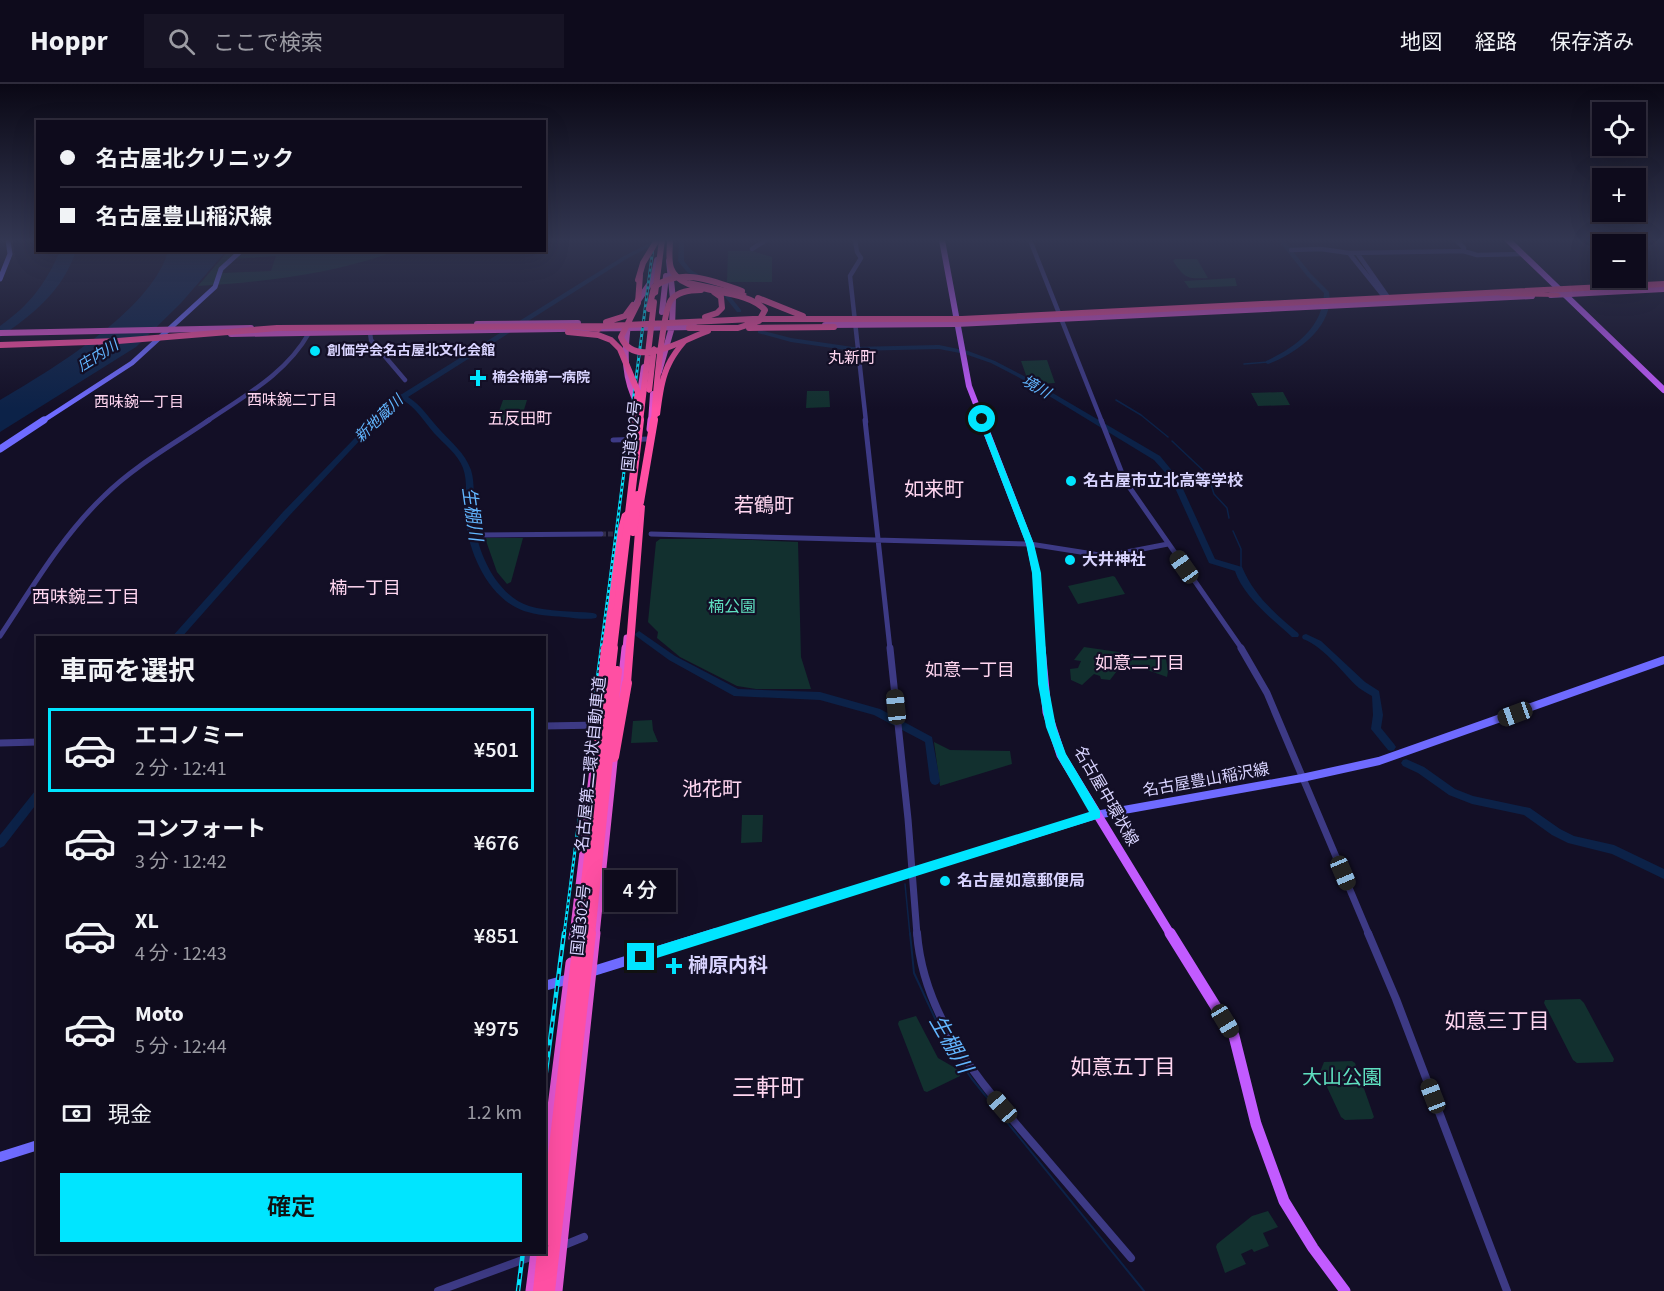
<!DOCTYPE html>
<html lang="ja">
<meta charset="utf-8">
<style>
body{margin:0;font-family:"Source Sans 3","Noto Sans JP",sans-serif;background:#171425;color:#f1f3f6;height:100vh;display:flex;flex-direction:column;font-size:22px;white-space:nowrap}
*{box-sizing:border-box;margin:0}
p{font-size:20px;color:#9b9ba3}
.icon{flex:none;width:33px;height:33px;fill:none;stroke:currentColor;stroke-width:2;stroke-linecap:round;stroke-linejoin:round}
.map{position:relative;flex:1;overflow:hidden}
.drawer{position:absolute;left:36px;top:552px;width:510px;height:618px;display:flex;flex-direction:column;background:#0e0b1c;border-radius:0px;box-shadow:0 6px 24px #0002,0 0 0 2px #2e2b3b}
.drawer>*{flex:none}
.guide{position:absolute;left:36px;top:36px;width:510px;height:132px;border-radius:0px;box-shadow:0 6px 24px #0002,0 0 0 2px #2e2b3b;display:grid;align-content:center;height:132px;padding:0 24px;background:#0e0b1c}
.buttons{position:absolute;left:1592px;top:18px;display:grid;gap:12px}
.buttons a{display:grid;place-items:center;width:54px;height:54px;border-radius:0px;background:#0e0b1c;box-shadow:0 6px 24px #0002,0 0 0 2px #2e2b3b;font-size:30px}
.end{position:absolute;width:27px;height:27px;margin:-14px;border:8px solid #00e5ff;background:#111;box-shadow:0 0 0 3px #111}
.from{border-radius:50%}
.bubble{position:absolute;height:42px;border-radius:0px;background:#0e0b1c;box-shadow:0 6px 24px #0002,0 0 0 2px #2e2b3b;font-size:20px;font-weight:600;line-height:42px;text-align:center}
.car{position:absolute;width:18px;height:36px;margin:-18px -9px;border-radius:8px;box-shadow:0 0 4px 2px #0007;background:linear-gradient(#222 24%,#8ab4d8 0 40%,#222 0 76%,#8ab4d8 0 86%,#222 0)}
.guide b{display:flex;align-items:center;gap:21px;height:57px;font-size:22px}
.guide b+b{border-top:2px solid #2e2b3b}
.guide i{width:15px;height:15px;background:#f1f3f6}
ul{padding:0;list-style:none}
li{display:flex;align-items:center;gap:18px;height:84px;margin:0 12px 9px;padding:0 12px;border:3px solid transparent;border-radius:0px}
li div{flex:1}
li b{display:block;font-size:22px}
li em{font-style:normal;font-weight:600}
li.active{border-color:#00e5ff}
li>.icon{width:54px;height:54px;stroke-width:1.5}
h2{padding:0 24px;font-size:27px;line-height:72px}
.pay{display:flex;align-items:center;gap:15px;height:66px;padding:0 24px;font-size:22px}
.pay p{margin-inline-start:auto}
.cta{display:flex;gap:12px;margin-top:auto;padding:12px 24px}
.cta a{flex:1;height:69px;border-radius:0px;background:#00e5ff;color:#111;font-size:24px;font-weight:600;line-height:69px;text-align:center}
header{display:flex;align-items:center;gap:36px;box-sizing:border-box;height:84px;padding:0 30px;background:#0e0b1c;border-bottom:2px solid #2e2b3b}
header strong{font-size:28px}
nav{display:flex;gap:33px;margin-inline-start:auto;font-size:21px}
.search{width:420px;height:54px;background:#171425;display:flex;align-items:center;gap:15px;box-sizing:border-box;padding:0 21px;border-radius:0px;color:#9b9ba3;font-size:22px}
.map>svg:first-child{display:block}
</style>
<header>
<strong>Hoppr</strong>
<div class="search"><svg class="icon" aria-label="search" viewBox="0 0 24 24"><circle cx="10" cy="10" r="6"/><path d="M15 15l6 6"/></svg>ここで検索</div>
<nav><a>地図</a><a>経路</a><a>保存済み</a></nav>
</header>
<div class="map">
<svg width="1664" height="1207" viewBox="0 0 1664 1207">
<rect width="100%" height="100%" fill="#130f26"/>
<path fill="#12302f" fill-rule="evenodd" d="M 228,167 L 396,167 C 333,190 265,198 198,202 ZM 276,172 L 271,187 L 222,189 L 233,175 Z
M 728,167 L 752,167 L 772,173 L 772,198 L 727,198 Z
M 1175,175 L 1197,175 L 1208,194 C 1188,195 1185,195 1173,177 Z
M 1235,194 L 1237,202 L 1189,204 L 1184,197 Z
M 1047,276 L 1055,299 L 1037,300 L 1027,294 L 1021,277 Z
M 807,307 L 829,307 L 830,323 L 806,324 Z
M 1283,308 L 1290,321 L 1258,322 L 1251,309 Z
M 503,316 L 527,316 L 520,339 L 495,339 Z
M 485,454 L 523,454 L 511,498 L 507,500 L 497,488 Z
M 660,455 L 728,455 L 798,458 L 801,573 L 811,605 L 756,605 L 737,602 L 680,573 L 657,554 L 658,548 L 648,538 L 656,458 Z
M 1113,492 L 1115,493 L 1125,510 L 1078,520 L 1068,502 Z
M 1084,563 L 1166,575 L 1168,587 L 1167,593 L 1133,581 L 1131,586 L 1120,583 L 1110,596 L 1101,595 L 1100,592 L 1094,590 L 1082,601 L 1071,596 L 1070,585 L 1078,584 L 1081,577 L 1074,576 Z
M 652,636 L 653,646 L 658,658 L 631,659 L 633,637 Z
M 934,658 L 950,666 L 1010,667 L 1012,680 L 940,702 Z
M 742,731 L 763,731 L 762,758 L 741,759 Z
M 1580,915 L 1584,919 L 1614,975 L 1613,978 L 1577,979 L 1573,976 L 1544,919 L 1545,916 Z
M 916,932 L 938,974 L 957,985 L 960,992 L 927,1008 L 924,1007 L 898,940 L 899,937 Z
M 1352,977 L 1355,979 L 1374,1033 L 1372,1035 L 1345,1036 L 1341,1033 L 1320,988 L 1324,978 Z
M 1268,1127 L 1278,1143 L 1263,1149 L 1269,1162 L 1254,1168 L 1252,1165 L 1241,1170 L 1246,1180 L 1225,1189 L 1216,1163 L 1217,1160 L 1252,1132 Z"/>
<path fill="#0c2248" d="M 60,167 L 76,167 C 63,206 34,230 0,253 L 0,242 C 31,220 45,200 60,167 Z
M 168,167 L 226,167 L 181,219 L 136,263 L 0,348 L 0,316 C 51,286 152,226 168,167 Z"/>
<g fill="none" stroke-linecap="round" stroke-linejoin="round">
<path stroke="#0c2248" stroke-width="1.5" d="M 1244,280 L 1268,278
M 1116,316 L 1141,331 L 1168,353
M 1172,357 L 1208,391 L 1214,410 L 1227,424 L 1229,434
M 1233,447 L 1241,465 L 1241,484 L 1239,485
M 905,800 L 910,851"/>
<path stroke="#0c2248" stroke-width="2" d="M 910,849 L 914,889 L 945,956 L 972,995 L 1144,1207"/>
<path fill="#0c2248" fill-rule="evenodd" d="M 656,156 L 663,156 L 628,174 L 408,313 C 421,321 429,334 440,346 C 451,358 465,369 471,386 C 476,402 472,420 474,436 C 477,468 496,511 529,522 C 549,528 572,527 593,529 L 596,530 L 597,532 L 596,534 C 586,536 574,534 564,533 C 551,532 536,531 524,527 C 490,515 470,472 466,439 C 464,421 469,401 463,384 C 458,370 444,360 434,349 C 424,337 416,324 403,316 L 392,322 L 289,432 L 181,554 L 171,554 L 283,428 L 388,320 L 398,313 L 398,311 L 402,310 L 624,172 Z
M 1278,156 L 1284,156 L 1311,190 L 1329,208 C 1335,242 1296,270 1268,280 L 1266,279 L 1266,277 C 1295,264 1323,243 1324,209 L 1307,192 Z
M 679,157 L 684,158 L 684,177 L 691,186 L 725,206 L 741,226 L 741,228 L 737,228 L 721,208 L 687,188 L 678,177 Z
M 760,246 L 791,254 L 853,263 L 939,261 L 968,267 L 995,277 L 1022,291 L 1160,372 L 1178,394 L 1215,475 L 1242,483 C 1254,512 1275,529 1298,549 L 1299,551 L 1298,553 L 1292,553 C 1273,536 1243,512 1235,487 L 1209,479 L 1171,395 L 1154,376 L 1018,293 L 991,279 L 965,270 L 939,265 L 853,267 L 791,258 L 758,249 L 758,247 Z
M 639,547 L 675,572 L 738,605 L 820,608 L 880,625 L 932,653 L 940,697 L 938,700 L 935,701 L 932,700 L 930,697 L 925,658 L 874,631 L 820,616 L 734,612 L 669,576 L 636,552 L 635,550 Z
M 1306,550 L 1321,557 L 1365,598 L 1379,607 L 1383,631 L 1381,644 L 1394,660 L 1396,663 L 1394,666 L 1391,667 L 1388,666 L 1371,645 L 1373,631 L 1372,612 C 1367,609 1363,607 1359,604 C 1341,588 1326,564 1303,555 L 1302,553 L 1303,551 Z
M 1406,675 L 1424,683 L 1455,705 L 1473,712 L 1530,724 L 1560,745 L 1574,752 L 1614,761 L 1664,785 L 1664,795 L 1612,770 L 1568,759 L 1552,751 L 1524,731 L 1472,720 L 1449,711 L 1418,689 L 1403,682 L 1401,679 L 1403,676 Z
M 38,706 L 38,718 L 4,762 L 0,764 L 0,751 L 35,707 Z"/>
<path stroke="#312d47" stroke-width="5" stroke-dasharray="5 2" stroke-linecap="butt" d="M 601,450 L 624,450"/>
<path stroke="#3d3a85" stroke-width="4.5" d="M 855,156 L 857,168 L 861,174 L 850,192 L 866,338
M 1030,156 L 1102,338
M 752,165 L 766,156
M 1291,166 L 1321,165 L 1349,169 L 1463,167 L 1464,164 L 1456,156
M 1463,167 L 1477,171 L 1523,170
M 1349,169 L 1386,215
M 1357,169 L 1390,216
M 370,249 L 371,256 L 405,296
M 206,338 C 244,312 286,290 309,249"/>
<path stroke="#3d3a85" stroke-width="5" d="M 865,336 L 890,565
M 1101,336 L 1125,397 L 1242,565
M 613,356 L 649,355
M 651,450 L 1030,460 L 1106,472 L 1168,460
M 478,451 L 601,450
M 0,552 C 32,504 62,452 104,412 C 134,382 174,360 209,336"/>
<path stroke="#3d3a85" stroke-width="7" d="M 890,564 L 908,735 L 917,851
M 1241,564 L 1267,609 L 1369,851
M 544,642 L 601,641
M 0,659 L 38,658"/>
<path stroke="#3d3a85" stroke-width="8" d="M 917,849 C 924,939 986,1005 1042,1070 C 1072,1105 1101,1139 1131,1174
M 1368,849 L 1396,915 L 1507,1207
M 562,1162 L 584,1153
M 438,1207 L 536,1171"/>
<path stroke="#6f6bff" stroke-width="5" d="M 0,195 L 10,170 L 8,156
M 41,338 L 132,279 L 215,203 L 221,185 L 242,166"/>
<path stroke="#6f6bff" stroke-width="7" d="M 0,365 L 44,336"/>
<path stroke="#6f6bff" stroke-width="8" d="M 711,851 L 1096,731 L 1302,694 L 1379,677 L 1664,576"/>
<path stroke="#6f6bff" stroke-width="10" d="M 587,889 L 716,849
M 544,902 L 573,894
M 0,1073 L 38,1061"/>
<path stroke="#c25bff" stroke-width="6" d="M 942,156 L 969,302 L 983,338
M 1508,156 L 1664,306"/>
<path stroke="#c25bff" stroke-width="7" d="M 982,336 L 1030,460 L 1036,489 L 1041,565"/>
<path stroke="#c25bff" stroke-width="9" d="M 1041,564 L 1047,628 L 1061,671 L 1171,851"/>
<path stroke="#c25bff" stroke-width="11" d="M 1170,849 L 1234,952 L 1256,1040 L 1284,1117 L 1313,1164 L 1345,1207"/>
<path stroke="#e055d1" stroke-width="6" d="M 1551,211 L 1664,205
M 637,218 L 653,195 L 657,176
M 662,228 L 666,192
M 477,240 L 578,239
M 628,241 C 624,270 624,295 638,321
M 825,241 L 956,240 L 1532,212
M 0,249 L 251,244
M 231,250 L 695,243
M 659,288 L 672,243 L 673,215 L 669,177
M 639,315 L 644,283
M 651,338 L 653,310"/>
<path stroke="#e055d1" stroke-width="7" d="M 650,345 L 651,336
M 626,565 L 627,554"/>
<path stroke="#e055d1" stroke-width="9" d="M 621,610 L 626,564
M 574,851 L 594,685
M 595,851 L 614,668"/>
<path stroke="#e055d1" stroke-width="11" d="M 574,854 L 575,849
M 544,1095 L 571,879
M 531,1207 L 536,1168
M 557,1207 L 595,849"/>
<path fill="#ff4fa3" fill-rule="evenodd" d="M 659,156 L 665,156 L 658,210 L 655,212 L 652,210 Z
M 689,196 L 744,208 L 747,210 L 744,212 L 687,199 L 687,197 Z
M 1499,209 L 1558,209 L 1561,211 L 1558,213 L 1501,212 L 1499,211 Z
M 578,242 L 599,244 L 602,246 L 599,248 L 576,245 L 576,243 Z
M 685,254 L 690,255 C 666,282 665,296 660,331 L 657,333 L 655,332 L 654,331 C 658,300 661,276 685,254 Z
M 654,262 L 657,264 L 652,307 L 649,309 L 646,307 L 651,264 Z
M 641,419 L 645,422 L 631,599 L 630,601 L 624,601 L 623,599 L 637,422 Z
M 626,427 L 630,430 L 625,448 L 615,529 L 611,532 L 607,529 L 617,448 L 622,430 Z"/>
<defs>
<path id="rail-far1" d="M 564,851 L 654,156"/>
<path id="rail" d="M 544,1003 L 564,849
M 518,1207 L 523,1168"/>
</defs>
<use href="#rail-far1" stroke="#00e5ff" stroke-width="3"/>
<use href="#rail" stroke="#00e5ff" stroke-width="4.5"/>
<use href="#rail-far1" stroke="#130f26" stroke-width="1.5" stroke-dasharray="3" stroke-linecap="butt"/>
<use href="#rail" stroke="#130f26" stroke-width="2" stroke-dasharray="6" stroke-linecap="butt"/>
<path stroke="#ff4fa3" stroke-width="6" d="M 670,156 C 670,165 668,175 671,184 C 681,213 743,201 765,226 L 759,237 L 738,244 L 689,244
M 640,191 L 638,219 L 621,253 C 635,287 684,255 708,247
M 638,196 L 643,179 L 657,156
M 758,214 L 803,232
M 649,225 L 654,203 C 681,183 713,197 742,207
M 705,233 L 717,229 L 722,224 L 721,213 L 714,208
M 606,238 L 625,232 L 633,221
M 749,244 L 834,243
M 568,248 L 598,251 L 611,256 L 620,265 L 638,308 L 634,338
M 0,261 L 118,257 L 277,244 L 605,242 L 753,235 L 962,235 L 1664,200
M 640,338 L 654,218
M 654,338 C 655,319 662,228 671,216 C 678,207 690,206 701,206"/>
<path stroke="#ff4fa3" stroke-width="8" d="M 634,340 L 634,336
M 640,418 L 654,336
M 633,448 L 638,411
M 606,565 L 611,529
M 613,565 L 640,336"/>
<path stroke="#ff4fa3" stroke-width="10" d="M 598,653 L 606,564
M 614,673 L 627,599
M 580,851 L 613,564
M 590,851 L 617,587"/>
<path stroke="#ff4fa3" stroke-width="12" d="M 544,1157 L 580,849
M 539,1207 L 543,1168
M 549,1207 L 590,849"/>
</g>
<linearGradient id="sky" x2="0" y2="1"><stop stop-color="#0a0815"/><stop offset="0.48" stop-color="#333752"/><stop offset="1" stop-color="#333752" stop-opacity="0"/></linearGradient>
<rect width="1664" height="325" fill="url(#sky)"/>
<path fill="#00e5ff" d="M 982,333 L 985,335 L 1034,460 L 1041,489 L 1048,600 L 1056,643 L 1066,670 L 1100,727 L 1100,734 L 641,879 L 637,877 L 635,873 L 641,867 L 1089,728 L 1058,674 L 1046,643 L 1038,600 L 1032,489 L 1026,460 L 978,335 Z"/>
<g fill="#00e5ff" stroke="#130f26" stroke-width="2">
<circle cx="315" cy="267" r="6"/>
<path d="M475 285h6v6h6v6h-6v6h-6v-6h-6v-6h6z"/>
<circle cx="1071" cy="397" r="6"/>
<circle cx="1070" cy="476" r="6"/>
<circle cx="945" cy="797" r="6"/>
<path d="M671 873h6v6h6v6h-6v6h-6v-6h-6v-6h6z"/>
</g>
<g text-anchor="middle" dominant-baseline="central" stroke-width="4.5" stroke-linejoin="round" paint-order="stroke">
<g font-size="14" font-weight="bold" fill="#d9d4ff" stroke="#130f26" text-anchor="start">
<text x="327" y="267">創価学会名古屋北文化会館</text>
<text x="492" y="294">楠会楠第一病院</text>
</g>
<g font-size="15" font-style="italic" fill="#62b6ff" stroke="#130f26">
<text transform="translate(98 272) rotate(-32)">庄内川</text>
<text transform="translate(1036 303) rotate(30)">境川</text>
<text transform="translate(379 335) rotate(-44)">新地蔵川</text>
</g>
<g font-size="15" fill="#ffd6f0" stroke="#130f26">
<text x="292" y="316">西味鋺二丁目</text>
<text x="139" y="318">西味鋺一丁目</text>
</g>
<g font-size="16" fill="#ffd6f0" stroke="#130f26">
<text x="852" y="274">丸新町</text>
<text x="520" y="335">五反田町</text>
</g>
<g font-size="16" fill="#d9d4ff" stroke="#130f26">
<text transform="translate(632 352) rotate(-84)">国道302号</text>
<text transform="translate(591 680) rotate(-84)">名古屋第二環状自動車道</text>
<text transform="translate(1206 696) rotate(-10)">名古屋豊山稲沢線</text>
<text transform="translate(1106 712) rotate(60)">名古屋中環状線</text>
<text transform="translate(581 836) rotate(-84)">国道302号</text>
</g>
<g font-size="16" font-weight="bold" fill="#d9d4ff" stroke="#130f26" text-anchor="start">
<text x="1083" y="397">名古屋市立北高等学校</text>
<text x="1082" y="476">大井神社</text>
<text x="957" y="797">名古屋如意郵便局</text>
</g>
<g font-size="16" fill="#5fe0c0" stroke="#130f26">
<text x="732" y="523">楠公園</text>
</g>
<g font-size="18" font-style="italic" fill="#62b6ff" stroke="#130f26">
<text transform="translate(472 430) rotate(82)">生棚川</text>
</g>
<g font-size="18" fill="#ffd6f0" stroke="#130f26">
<text x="365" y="504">楠一丁目</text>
<text x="86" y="513">西味鋺三丁目</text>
<text x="1140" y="579">如意二丁目</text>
<text x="970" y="586">如意一丁目</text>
</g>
<g font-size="20" fill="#ffd6f0" stroke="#130f26">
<text x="934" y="406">如来町</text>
<text x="764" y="422">若鶴町</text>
<text x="712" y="706">池花町</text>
</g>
<g font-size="20" font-weight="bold" fill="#d9d4ff" stroke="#130f26" text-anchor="start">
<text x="688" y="882">榊原内科</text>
</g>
<g font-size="20" fill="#5fe0c0" stroke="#130f26">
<text x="1342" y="994">大山公園</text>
</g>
<g font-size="21" fill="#ffd6f0" stroke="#130f26">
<text x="1497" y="937">如意三丁目</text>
<text x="1123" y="983">如意五丁目</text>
</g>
<g font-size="21" font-style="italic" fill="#62b6ff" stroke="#130f26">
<text transform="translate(951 960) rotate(60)">生棚川</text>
</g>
<g font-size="24" fill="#ffd6f0" stroke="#130f26">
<text x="768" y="1004">三軒町</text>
</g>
</g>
</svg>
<div class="buttons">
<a><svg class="icon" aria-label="locate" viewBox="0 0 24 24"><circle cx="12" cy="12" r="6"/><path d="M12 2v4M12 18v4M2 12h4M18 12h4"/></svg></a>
<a>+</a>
<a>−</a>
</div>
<i class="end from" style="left:982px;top:335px"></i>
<i class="end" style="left:641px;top:873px"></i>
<div class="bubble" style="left:604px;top:786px;width:72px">4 分</div>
<i class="car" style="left:1184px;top:483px;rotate:325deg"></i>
<i class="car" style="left:896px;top:623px;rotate:354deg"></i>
<i class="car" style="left:1515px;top:630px;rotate:250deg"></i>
<i class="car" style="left:1343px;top:789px;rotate:157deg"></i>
<i class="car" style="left:1225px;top:937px;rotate:149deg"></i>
<i class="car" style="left:1433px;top:1012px;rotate:339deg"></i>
<i class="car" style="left:1002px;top:1023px;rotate:319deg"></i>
<div class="guide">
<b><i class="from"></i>名古屋北クリニック</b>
<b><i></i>名古屋豊山稲沢線</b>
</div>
<section class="drawer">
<h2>車両を選択</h2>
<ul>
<li class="active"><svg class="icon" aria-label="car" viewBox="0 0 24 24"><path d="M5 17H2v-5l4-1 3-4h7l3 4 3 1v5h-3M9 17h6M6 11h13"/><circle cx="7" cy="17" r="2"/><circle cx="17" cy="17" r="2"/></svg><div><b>エコノミー</b><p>2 分 · 12:41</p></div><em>¥501</em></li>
<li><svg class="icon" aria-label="car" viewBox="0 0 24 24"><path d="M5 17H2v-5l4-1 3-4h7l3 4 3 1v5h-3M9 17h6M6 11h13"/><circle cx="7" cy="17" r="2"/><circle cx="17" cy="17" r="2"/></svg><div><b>コンフォート</b><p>3 分 · 12:42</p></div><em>¥676</em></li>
<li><svg class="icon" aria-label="car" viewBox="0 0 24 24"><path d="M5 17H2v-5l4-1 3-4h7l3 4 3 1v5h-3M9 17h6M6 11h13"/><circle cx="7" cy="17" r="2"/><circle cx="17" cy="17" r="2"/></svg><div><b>XL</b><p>4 分 · 12:43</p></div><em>¥851</em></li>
<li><svg class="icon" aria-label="car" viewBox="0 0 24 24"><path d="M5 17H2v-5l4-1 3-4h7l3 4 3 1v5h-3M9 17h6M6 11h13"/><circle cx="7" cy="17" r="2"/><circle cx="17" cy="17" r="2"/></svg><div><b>Moto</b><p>5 分 · 12:44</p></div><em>¥975</em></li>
</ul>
<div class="pay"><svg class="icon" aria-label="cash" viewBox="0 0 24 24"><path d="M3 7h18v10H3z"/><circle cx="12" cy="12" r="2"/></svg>現金<p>1.2 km</p></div>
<div class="cta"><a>確定</a></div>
</section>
</div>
